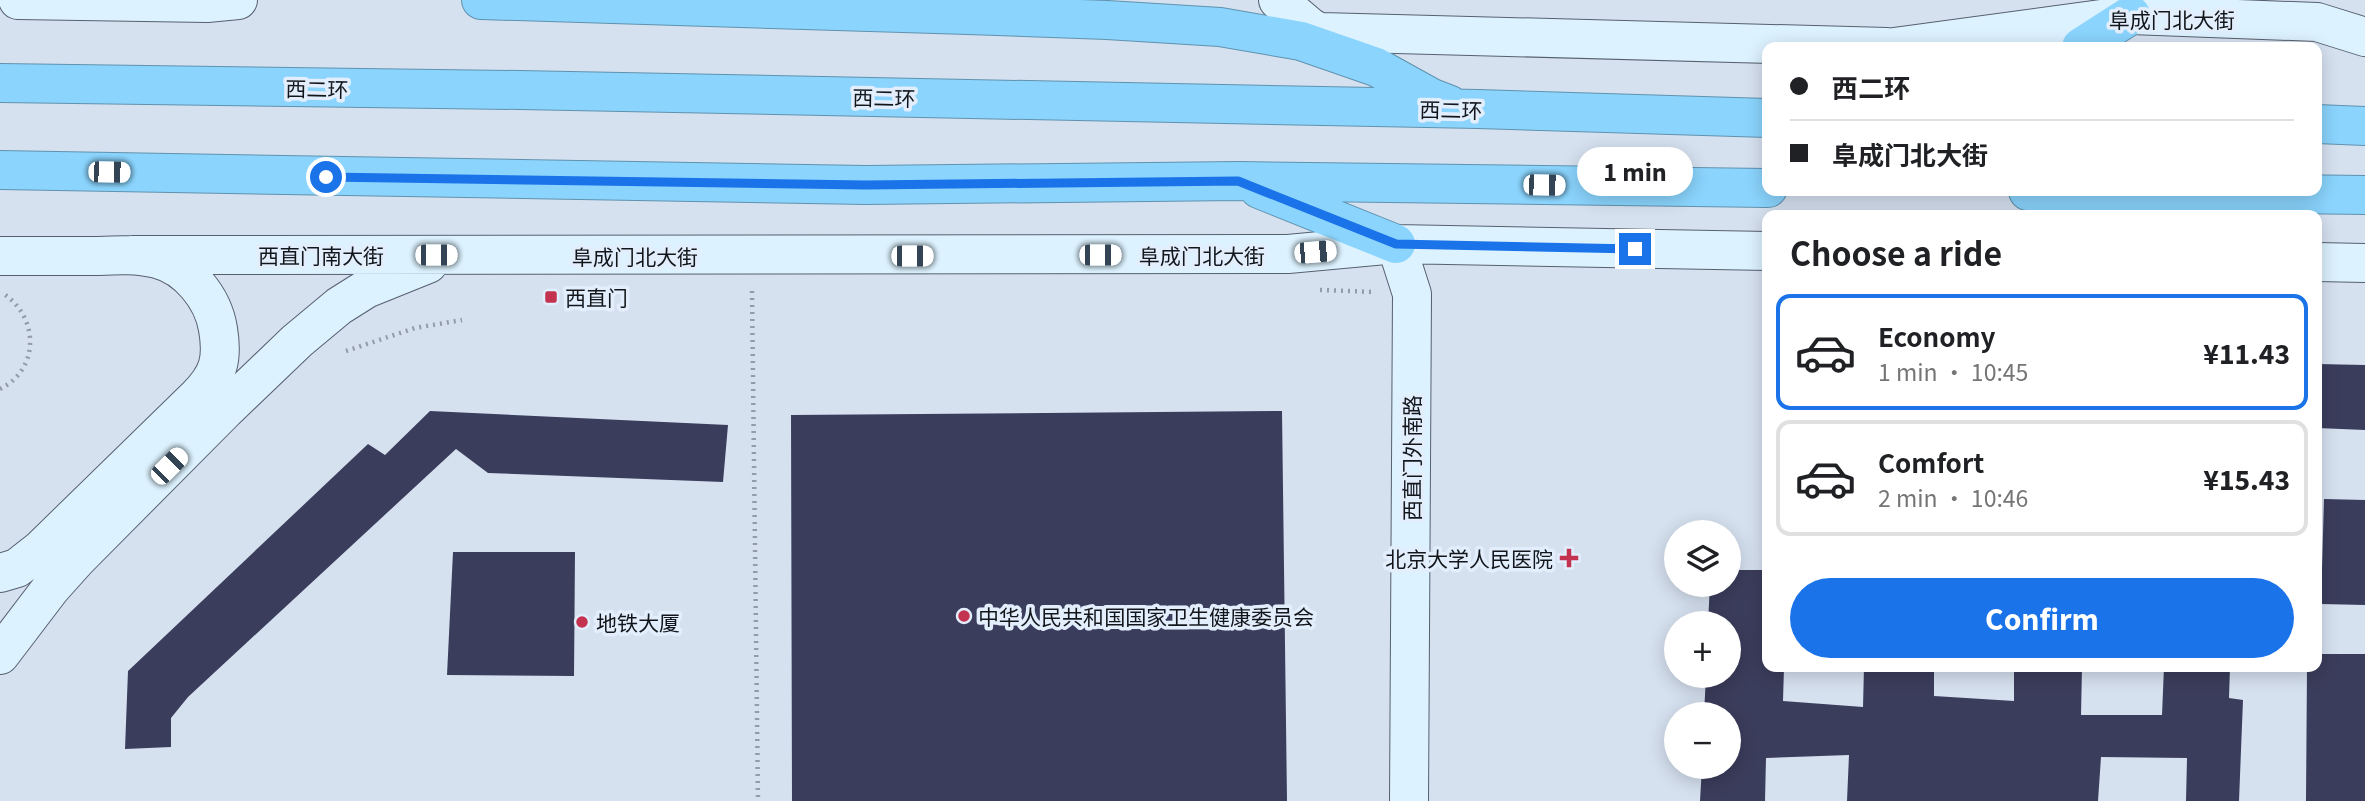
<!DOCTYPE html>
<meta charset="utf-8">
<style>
body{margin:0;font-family:Georgia,"Noto Sans SC",serif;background:#f6f6f6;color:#202124;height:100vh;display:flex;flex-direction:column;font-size:26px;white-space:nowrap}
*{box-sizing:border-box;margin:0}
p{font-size:23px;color:#757577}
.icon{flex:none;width:38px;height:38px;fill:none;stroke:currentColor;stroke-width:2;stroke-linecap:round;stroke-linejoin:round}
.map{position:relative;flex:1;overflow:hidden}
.sheet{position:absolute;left:1762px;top:210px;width:560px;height:462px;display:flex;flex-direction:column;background:#fff;border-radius:14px;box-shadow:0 4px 18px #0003}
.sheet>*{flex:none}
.banner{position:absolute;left:1762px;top:42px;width:560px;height:154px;border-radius:14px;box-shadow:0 4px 18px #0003;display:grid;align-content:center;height:154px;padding:0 28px;background:#fff}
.fabs{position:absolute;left:1664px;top:520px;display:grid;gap:14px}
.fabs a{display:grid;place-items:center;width:77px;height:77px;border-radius:50%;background:#fff;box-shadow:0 4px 18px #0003;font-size:35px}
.end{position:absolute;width:32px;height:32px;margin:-16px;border:9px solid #1a73e8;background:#fff;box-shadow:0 0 0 4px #fff}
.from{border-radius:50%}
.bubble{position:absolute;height:49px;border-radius:24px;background:#fff;box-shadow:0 4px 18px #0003;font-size:23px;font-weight:800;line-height:49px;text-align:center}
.car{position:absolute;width:21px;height:42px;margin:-21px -10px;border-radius:9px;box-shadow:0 0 5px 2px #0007;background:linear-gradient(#fff 24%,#345 0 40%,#fff 0 76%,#345 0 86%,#fff 0)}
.banner b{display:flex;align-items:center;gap:24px;height:66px;font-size:26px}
.banner b+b{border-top:2px solid #e0e0e0}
.banner i{width:18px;height:18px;background:#202124}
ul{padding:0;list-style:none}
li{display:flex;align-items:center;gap:21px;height:116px;margin:0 14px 10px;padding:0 14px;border:4px solid #e0e0e0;border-radius:14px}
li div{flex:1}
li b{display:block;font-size:26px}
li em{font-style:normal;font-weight:800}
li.current{border-color:#1a73e8}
li>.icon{width:63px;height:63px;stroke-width:1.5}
h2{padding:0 28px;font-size:32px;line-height:84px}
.action{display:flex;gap:14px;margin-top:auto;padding:14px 28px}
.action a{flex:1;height:80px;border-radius:42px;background:#1a73e8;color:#fff;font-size:28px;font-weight:800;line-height:80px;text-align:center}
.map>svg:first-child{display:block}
</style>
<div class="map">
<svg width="2365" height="801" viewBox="0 0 2365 801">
<rect width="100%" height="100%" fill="#d6e1f0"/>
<path fill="#3b3d5c" d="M 2317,364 L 2365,365 L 2365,430 L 2317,428 Z
M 430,411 L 728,425 L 723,482 L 488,473 L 456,449 L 188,697 L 171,718 L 171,747 L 125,749 L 128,671 L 368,444 L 385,455 Z
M 1282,411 L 1287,801 L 792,801 L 791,415 Z
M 2324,499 L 2365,500 L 2365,605 L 2321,604 Z
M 453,552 L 575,552 L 574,676 L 447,675 Z
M 1729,570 L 1768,570 L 1768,667 L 1784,667 L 1783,701 L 1863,707 L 1864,667 L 1934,667 L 1934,696 L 2014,701 L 2014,667 L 2082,667 L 2081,715 L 2162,715 L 2164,667 L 2230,667 L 2229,698 L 2243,700 L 2239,801 L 2186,801 L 2187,758 L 2101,757 L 2098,801 L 1847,801 L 1849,755 L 1766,758 L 1765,801 L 1700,801 L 1702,766 L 1729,766 L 1729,714 L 1704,714 L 1706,676 L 1729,676 L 1729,623 L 1708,623 L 1710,584 L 1729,584 Z
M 2317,654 L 2365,654 L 2365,801 L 2306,801 L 2307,667 L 2317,667 Z"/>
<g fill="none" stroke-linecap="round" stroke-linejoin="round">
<defs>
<path id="secondary" d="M 18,0 L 207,3 L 238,0
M 1278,0 L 1310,27 L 1319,32
M 1284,31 L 1887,47
M 1894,47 L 2131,15 L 2317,22 L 2365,37
M 1396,244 L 1412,294 L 1409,801
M 133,255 L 1288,254 L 1396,244 L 1768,251
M 0,256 C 33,256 65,256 98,256 C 117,255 138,254 157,259 C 188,267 213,298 218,329 C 223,359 219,375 197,397 L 40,550 L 17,568 L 0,573
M 2317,262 L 2365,263
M 0,655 L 51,588 L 77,559 L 225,410 L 297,341 L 339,306 L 366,289 L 428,264"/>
<path id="highway" d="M 481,0 L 968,15 L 1107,20 L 1220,27 L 1301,41 L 1376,67 L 1432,98 L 1450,105
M 2081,47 L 2131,15
M 0,83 L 519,90 L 1478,109 L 1768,118
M 2317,124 L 2365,126
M 0,170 L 866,185 L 1238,181 L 1768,188
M 1259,189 L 1396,244
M 2028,191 L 2365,195"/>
</defs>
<use href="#secondary" stroke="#57606d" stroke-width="40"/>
<use href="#highway" stroke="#6092ae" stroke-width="40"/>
<path stroke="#939ba7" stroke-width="4.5" stroke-dasharray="2 5" stroke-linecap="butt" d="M 1320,290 L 1374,292
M 752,291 L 758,801
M 346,351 L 415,328 L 462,320
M 0,389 C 40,369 39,318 4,294"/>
<use href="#secondary" stroke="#dcf2fe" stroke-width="38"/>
<use href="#highway" stroke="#8ad4fd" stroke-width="38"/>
</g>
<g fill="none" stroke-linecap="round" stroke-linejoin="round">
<path stroke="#1a73e8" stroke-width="9" d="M 326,177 L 866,185 L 1238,181 L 1396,244 L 1635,249"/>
</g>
<g fill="#c3324f" stroke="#e3eefd" stroke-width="2.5">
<rect x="544" y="290" width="14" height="14" rx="3.5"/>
<path d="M1565.5 547.5h7v7h7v7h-7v7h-7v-7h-7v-7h7z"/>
<circle cx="964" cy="616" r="7"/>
<circle cx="582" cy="622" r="7"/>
</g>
<g text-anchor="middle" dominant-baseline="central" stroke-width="7" stroke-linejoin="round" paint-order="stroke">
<g font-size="21" fill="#12161b" stroke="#e3eefd">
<text x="2172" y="19">阜成门北大街</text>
<text transform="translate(317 88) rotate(1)">西二环</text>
<text transform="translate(884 97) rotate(1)">西二环</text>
<text transform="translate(1451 109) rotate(1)">西二环</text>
<text x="321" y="255">西直门南大街</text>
<text x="1202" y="255">阜成门北大街</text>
<text x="635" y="256">阜成门北大街</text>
<text transform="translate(1411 458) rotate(-90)">西直门外南路</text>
</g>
<g font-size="21" fill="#12161b" stroke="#e3eefd" text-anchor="start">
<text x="565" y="297">西直门</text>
<text x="1553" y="558" text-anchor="end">北京大学人民医院</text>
<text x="978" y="616">中华人民共和国国家卫生健康委员会</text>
<text x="596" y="622">地铁大厦</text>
</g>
</g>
</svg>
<div class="fabs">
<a><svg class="icon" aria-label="layers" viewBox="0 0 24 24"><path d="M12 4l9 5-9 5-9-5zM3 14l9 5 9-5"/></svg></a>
<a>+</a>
<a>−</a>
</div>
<i class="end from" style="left:326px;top:177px"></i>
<i class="end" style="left:1635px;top:249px"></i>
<div class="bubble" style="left:1577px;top:147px;width:116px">1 min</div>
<i class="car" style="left:109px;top:172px;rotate:91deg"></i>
<i class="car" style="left:1544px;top:185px;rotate:91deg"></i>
<i class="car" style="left:1315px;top:252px;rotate:85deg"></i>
<i class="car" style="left:436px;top:255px;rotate:90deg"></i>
<i class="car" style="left:1100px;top:255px;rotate:90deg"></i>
<i class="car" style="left:912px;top:256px;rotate:90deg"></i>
<i class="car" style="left:169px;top:466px;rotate:45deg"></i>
<div class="banner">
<b><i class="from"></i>西二环</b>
<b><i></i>阜成门北大街</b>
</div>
<section class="sheet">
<h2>Choose a ride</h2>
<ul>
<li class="current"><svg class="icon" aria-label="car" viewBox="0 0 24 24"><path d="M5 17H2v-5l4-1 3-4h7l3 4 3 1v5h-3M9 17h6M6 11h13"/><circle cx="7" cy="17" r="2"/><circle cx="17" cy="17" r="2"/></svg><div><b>Economy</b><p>1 min · 10:45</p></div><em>¥11.43</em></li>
<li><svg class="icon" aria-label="car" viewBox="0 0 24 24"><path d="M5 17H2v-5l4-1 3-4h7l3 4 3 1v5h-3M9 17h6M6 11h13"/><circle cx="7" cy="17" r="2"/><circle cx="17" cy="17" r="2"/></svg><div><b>Comfort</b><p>2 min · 10:46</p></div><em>¥15.43</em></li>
</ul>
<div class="action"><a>Confirm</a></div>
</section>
</div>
